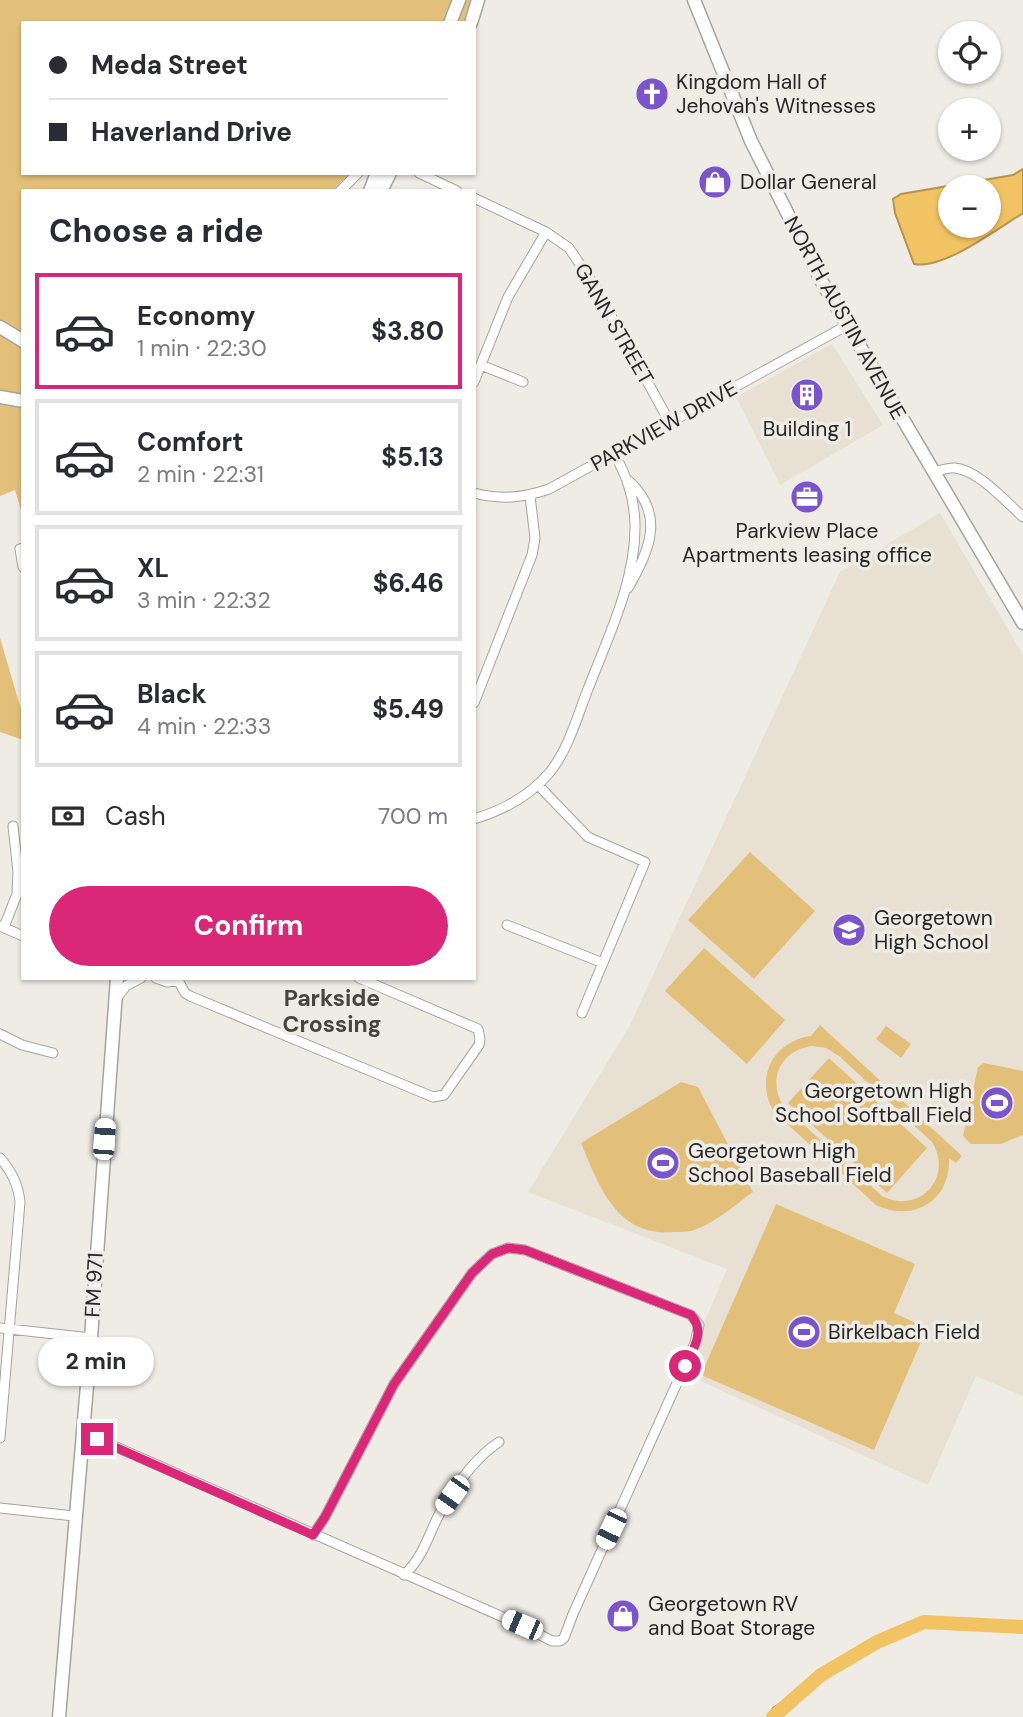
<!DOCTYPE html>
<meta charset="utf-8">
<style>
body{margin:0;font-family:"DM Sans",sans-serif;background:#f2f2f3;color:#2b2b33;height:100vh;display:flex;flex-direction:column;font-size:26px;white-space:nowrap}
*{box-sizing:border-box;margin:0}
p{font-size:23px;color:#7c7c81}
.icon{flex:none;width:38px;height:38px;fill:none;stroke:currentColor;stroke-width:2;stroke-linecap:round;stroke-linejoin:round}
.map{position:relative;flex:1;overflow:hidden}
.details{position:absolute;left:21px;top:189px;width:455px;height:791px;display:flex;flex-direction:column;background:#fff;border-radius:0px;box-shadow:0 2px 5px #0004}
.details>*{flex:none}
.top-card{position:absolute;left:21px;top:21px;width:455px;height:154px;border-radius:0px;box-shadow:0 2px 5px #0004;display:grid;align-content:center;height:154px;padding:0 28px;background:#fff}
.fabs{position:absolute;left:938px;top:21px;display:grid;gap:14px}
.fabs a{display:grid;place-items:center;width:63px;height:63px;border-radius:50%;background:#fff;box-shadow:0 2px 5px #0004;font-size:35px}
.end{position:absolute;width:32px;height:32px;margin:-16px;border:9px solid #db2777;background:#fff;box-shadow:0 0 0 4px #fff}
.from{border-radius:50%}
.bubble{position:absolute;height:49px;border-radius:24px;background:#fff;box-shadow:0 2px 5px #0004;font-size:23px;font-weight:700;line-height:49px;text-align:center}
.car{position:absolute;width:21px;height:42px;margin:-21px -10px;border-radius:9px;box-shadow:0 0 5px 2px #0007;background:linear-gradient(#fff 24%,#345 0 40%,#fff 0 76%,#345 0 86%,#fff 0)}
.top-card b{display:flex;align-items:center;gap:24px;height:66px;font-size:26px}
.top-card b+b{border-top:2px solid #e1e1e2}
.top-card i{width:18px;height:18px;background:#2b2b33}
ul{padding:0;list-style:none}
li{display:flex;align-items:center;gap:21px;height:116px;margin:0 14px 10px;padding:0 14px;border:4px solid #e1e1e2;border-radius:0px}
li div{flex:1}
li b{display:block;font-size:26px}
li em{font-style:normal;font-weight:700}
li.on{border-color:#db2777}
li>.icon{width:63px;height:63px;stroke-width:1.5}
h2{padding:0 28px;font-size:32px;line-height:84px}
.pay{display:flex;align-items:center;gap:18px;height:77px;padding:0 28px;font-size:26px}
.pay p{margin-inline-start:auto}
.cta{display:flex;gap:14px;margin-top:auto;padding:14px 28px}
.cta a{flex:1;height:80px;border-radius:42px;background:#db2777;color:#fff;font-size:28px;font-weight:700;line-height:80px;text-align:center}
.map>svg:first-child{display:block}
</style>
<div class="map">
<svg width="1023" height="1717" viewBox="0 0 1023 1717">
<rect width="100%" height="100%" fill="#efebe5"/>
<path fill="#e7e0d3" d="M 832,344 L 883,425 L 780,485 L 736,397 Z
M 940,513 L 1023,655 L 1023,1396 L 976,1376 L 928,1485 L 683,1373 L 727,1269 L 528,1192 L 629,1027 L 840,572 Z"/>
<path fill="#e3c07a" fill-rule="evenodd" d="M 0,0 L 478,0 L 462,23 L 23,23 L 23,173 L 350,173 L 332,191 L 23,191 L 23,508 L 21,510 L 15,490 L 0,496 Z
M 0,638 L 23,716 L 23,740 L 0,732 Z
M 750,852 L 815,911 L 754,979 L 688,920 Z
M 704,948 L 785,1020 L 747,1064 L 665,991 Z
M 820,1025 L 962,1156 L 956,1163 L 949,1158 C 951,1201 913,1223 876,1205 L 774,1112 C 754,1078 773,1041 811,1036 ZM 812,1046 L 826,1048 L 839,1056 L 932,1142 C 954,1178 919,1215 882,1196 L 783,1106 C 767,1079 781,1050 812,1046 Z
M 886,1026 L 911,1044 L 901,1058 L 876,1039 Z
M 829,1058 L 927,1148 L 887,1193 L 788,1103 Z
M 984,1063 L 1023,1071 L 1023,1135 L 1001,1144 L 971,1144 L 963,1136 L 978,1067 Z
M 681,1082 L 698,1087 L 753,1192 C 735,1205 715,1223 694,1230 C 688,1232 679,1232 673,1232 C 617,1237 599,1186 581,1143 Z
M 776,1204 L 915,1264 L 894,1313 L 927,1328 L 874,1450 L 701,1375 Z"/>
<path fill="#f1c363" stroke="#b59450" stroke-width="2" fill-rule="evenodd" d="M 1023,169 L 1023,213 C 997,229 943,270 914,264 L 895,213 L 893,199 L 901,194 L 1013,175 ZM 950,187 L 989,187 L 989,226 L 950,226 Z
M 799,1691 L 780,1717 L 768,1717 L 773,1708 Z"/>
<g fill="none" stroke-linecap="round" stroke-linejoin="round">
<path stroke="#f1c363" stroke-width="14" d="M 773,1717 L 821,1675 L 877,1642 L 924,1622 L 1023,1627"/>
<defs>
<path id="street" d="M 419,173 L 457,191
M 340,191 L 358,173
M 474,198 L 546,232 L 569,248 L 594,285 L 669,421
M 481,365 L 523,382
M 474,382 L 508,297 L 546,232
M 933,472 C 939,471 949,467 955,468 C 978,470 1006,502 1023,517
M 474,493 C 501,500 523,498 549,489 L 846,326
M 23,548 L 20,549 L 23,567
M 628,588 C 649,551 666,515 629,481
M 474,703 L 532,555 L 535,538 L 530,496
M 538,785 L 588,837 L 645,862 L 582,1013
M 474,819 C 504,810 530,796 550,772 C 569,748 577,717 588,689 C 608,637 636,581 635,524 C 634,496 627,477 614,453
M 507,925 L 603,963
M 0,926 L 23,936
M 4,927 L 17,894 L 18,872 L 13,826
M 156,978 L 167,982 L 178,980
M 177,978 L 185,993 L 190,996 L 433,1097 L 444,1095 L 479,1045 L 480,1039 L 478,1029 L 359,978
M 116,999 L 126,986 L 141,978
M 0,1034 L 22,1045 L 53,1053
M 0,1158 C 12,1172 18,1184 20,1202 L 0,1438
M 0,1328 L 91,1338
M 82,1432 L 521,1625 L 552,1641 L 560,1641 L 564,1638 L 573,1614 L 695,1343 L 699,1325 L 691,1315 L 525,1250 L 508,1248 L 492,1254 L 472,1273 L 394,1384 L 325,1517 L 313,1535
M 0,1508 L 74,1516
M 404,1575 C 424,1557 429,1532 442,1509 C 456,1485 476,1457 499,1442"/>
<path id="secondary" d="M 694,0 L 751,141 L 822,282 L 1023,623
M 450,23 L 459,0
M 471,23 L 478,0
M 370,191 L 377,173
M 381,191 L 390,173
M 0,327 L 23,341
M 0,397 L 23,401
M 59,1717 L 91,1338 L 117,978"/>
</defs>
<use href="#street" stroke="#a7a49e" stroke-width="11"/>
<use href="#secondary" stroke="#a7a49e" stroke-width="15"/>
<use href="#street" stroke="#fff" stroke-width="9"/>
<use href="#secondary" stroke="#fff" stroke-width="12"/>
</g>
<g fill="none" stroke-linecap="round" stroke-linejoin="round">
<path stroke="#db2777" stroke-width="9" d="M 97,1439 L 313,1535 L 325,1517 L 394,1384 L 472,1273 L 492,1254 L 508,1248 L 525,1250 L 691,1315 C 706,1332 693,1349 685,1366"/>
</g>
<defs>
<symbol id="church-disc" viewBox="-11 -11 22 22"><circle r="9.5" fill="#7a54cd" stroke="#efebe5"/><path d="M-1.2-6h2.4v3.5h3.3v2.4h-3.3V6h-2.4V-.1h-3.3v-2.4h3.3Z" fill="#fff"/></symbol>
<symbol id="shop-disc" viewBox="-11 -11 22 22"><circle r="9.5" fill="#7a54cd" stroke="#efebe5"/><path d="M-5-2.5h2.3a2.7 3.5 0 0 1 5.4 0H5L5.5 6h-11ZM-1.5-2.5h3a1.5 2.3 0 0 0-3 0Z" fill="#fff"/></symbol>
<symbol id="building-disc" viewBox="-11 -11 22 22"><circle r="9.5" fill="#7a54cd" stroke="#efebe5"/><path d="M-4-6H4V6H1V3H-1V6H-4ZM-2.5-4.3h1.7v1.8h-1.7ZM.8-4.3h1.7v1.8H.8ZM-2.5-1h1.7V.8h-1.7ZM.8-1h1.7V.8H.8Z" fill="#fff"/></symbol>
<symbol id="office-disc" viewBox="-11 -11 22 22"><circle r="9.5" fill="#7a54cd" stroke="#efebe5"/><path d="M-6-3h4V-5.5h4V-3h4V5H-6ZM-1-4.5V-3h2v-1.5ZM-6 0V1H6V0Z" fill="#fff"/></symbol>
<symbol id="school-disc" viewBox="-11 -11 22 22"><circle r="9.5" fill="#7a54cd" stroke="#efebe5"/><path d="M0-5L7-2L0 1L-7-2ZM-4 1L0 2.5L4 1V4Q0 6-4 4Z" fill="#fff"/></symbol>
<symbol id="stadium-disc" viewBox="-11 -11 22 22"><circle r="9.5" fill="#7a54cd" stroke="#efebe5"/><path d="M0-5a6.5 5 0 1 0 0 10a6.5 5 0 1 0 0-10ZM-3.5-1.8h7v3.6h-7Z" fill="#fff"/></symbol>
</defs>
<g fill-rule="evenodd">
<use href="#church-disc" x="633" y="75" width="38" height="38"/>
<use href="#shop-disc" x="696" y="163" width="38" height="38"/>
<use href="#building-disc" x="788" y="376" width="38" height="38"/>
<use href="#office-disc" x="788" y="478" width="38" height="38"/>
<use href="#school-disc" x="830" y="911" width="38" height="38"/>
<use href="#stadium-disc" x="978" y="1084" width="38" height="38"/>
<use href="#stadium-disc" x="644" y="1144" width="38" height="38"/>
<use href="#stadium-disc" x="785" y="1313" width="38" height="38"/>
<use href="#shop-disc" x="604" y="1597" width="38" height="38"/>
</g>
<g text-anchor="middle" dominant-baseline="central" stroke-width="7" stroke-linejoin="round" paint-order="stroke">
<g font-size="21" fill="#282725" stroke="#efebe5" text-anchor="start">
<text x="676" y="82">Kingdom Hall of<tspan x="676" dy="24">Jehovah's Witnesses</tspan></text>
<text x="740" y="182">Dollar General</text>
<text x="807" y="429" text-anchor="middle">Building 1</text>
<text x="807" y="531" text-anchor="middle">Parkview Place<tspan x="807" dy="24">Apartments leasing office</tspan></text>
<text x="874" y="918">Georgetown<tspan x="874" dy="24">High School</tspan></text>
<text x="972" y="1091" text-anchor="end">Georgetown High<tspan x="972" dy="24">School Softball Field</tspan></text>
<text x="688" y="1151">Georgetown High<tspan x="688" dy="24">School Baseball Field</tspan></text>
<text x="828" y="1332">Birkelbach Field</text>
<text x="648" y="1604">Georgetown RV<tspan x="648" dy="24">and Boat Storage</tspan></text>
</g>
<g font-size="21" fill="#282725" stroke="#efebe5">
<text transform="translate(845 318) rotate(61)">NORTH AUSTIN AVENUE</text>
<text transform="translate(614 324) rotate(60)">GANN STREET</text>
<text transform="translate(664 426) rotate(-29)">PARKVIEW DRIVE</text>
<text transform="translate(94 1285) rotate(-87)">FM 971</text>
</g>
<g font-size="23" font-weight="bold" fill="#474540" stroke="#efebe5">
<text x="332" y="998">Parkside<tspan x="332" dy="26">Crossing</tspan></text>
</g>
</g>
</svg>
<div class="fabs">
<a><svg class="icon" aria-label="locate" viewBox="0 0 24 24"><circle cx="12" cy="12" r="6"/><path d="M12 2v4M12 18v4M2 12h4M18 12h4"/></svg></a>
<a>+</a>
<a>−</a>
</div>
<i class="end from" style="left:685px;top:1366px"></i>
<i class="end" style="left:97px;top:1439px"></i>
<div class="bubble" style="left:38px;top:1337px;width:116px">2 min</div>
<i class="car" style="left:104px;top:1139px;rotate:4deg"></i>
<i class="car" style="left:452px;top:1495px;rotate:215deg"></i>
<i class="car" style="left:611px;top:1529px;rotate:205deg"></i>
<i class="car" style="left:522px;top:1625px;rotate:293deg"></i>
<div class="top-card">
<b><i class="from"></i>Meda Street</b>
<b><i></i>Haverland Drive</b>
</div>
<section class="details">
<h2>Choose a ride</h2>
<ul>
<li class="on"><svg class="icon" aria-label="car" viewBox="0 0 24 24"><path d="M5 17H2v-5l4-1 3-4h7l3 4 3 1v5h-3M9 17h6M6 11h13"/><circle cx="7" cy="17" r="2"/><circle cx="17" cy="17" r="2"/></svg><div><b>Economy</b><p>1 min · 22:30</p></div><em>$3.80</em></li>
<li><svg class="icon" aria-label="car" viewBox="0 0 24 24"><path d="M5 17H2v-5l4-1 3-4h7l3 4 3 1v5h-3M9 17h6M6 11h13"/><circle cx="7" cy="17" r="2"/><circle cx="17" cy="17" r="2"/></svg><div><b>Comfort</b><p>2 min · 22:31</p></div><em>$5.13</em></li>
<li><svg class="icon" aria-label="car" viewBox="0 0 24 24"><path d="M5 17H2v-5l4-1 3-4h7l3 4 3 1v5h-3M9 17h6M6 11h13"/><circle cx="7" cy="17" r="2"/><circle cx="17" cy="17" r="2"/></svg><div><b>XL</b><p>3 min · 22:32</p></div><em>$6.46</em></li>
<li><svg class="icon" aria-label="car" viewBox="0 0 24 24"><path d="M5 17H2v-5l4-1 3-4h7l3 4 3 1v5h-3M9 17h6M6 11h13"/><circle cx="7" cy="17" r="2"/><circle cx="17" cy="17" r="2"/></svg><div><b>Black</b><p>4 min · 22:33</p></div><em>$5.49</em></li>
</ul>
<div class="pay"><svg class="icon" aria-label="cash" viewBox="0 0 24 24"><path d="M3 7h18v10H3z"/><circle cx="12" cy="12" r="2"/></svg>Cash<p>700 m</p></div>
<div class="cta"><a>Confirm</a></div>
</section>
</div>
